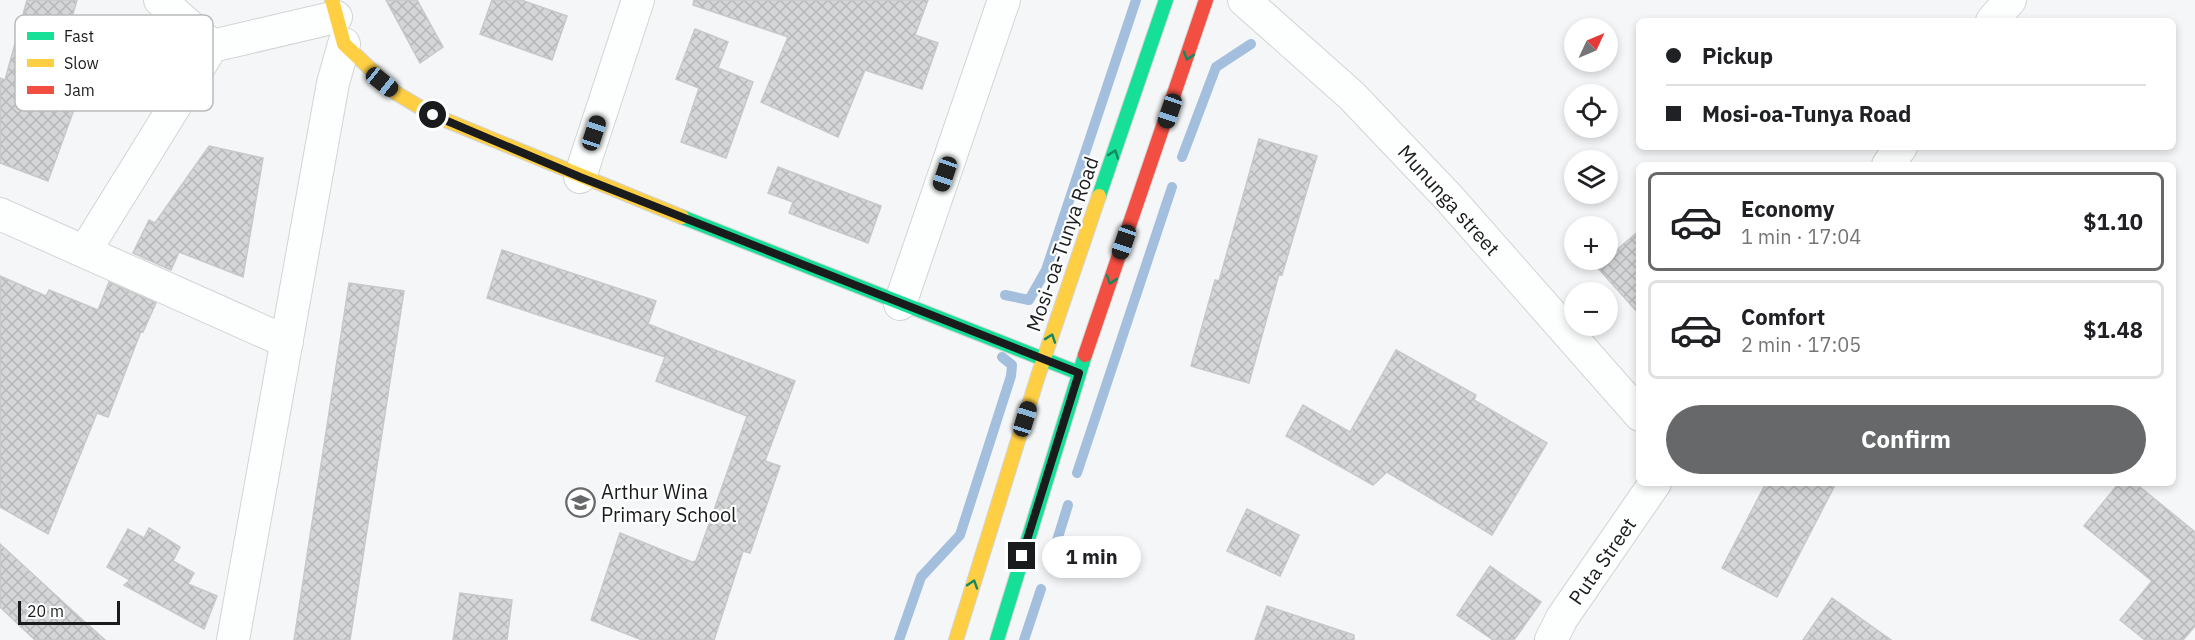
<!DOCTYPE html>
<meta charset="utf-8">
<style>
body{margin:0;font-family:"IBM Plex Sans",sans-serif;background:#f2f2f2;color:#202124;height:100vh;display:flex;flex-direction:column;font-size:22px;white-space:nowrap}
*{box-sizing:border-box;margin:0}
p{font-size:20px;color:#757577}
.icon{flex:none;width:33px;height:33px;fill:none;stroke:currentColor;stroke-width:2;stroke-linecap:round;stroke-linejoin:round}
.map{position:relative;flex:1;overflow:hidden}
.sheet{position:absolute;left:1636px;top:162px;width:540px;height:324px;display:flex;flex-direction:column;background:#fff;border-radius:9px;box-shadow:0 3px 9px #0003}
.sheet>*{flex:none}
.top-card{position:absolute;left:1636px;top:18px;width:540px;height:132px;border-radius:9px;box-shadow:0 3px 9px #0003;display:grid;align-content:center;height:132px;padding:0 30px;background:#fff}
.needle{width:39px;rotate:46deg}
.fabs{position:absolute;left:1564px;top:18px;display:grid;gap:12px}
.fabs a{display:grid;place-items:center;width:54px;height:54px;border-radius:50%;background:#fff;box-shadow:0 3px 9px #0003;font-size:30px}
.scale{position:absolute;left:18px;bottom:15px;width:102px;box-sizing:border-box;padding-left:6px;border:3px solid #191b1c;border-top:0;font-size:16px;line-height:21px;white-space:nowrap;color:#191b1c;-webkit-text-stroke:4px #fff;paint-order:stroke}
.end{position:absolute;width:27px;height:27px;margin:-14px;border:8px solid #191b1c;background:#fff;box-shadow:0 0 0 3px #fff}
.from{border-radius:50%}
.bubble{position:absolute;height:42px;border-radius:21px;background:#fff;box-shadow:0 3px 9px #0003;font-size:20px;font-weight:700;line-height:42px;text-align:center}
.car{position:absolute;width:18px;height:36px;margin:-18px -9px;border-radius:8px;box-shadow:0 0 4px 2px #0007;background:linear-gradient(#222 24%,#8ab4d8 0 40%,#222 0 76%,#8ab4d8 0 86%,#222 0)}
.top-card b{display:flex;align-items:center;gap:21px;height:57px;font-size:22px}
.top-card b+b{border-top:2px solid #e0e0e0}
.top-card i{width:15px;height:15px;background:#202124}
ul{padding:10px 0 0;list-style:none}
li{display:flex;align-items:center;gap:18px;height:99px;margin:0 12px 9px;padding:0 18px;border:3px solid #e0e0e0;border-radius:9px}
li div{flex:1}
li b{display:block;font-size:22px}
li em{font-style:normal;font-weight:700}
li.current{border-color:#666869}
li>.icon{width:54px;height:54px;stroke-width:1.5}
.action{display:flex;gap:12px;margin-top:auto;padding:12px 30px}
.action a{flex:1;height:69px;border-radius:36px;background:#666869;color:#fff;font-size:24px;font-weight:700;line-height:69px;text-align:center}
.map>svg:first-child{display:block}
</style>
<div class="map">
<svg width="2195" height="640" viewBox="0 0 2195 640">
<defs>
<pattern id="building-cross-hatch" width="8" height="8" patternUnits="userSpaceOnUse" patternTransform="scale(1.5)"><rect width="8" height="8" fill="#d4d6d7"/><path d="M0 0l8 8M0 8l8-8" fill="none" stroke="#b5b7b8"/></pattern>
</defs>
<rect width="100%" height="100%" fill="#f4f6f8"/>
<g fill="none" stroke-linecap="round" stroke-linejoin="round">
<path stroke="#a3bfdd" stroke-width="10" d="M 1182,157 L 1216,67 L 1251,44
M 1005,295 L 1029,300 L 1046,270 L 1136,0
M 1077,473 L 1172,187
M 1050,563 L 1068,505
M 899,640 L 921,577 L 960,535 L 1011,376 L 1012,365 L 1002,357
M 1024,640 L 1041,589"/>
</g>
<path fill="url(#building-cross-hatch)" stroke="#c7c8ca" stroke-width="1.5" d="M 27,0 L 77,0 L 50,94 L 76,104 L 48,181 L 0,163 L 0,78 L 5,80 Z
M 386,0 L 417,0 L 443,47 L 420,63 Z
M 492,0 L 521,0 L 567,16 L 552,60 L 480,34 Z
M 694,0 L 928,0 L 915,35 L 938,43 L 922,89 L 865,70 L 838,137 L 761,102 L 788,37 L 693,5 Z
M 695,29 L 728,42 L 718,68 L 753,82 L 726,158 L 681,142 L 699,88 L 676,79 Z
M 1259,139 L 1317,156 L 1282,275 L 1279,274 L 1249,383 L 1191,366 L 1215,280 L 1219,281 Z
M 209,146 L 263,158 L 243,277 L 179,252 L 171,270 L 133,253 L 149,220 L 155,223 Z
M 778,167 L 881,206 L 868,243 L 789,213 L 793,202 L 768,193 Z
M 1640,230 L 1640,315 L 1597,267 Z
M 502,250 L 656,301 L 648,324 L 795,381 L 765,461 L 780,466 L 750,553 L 743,551 L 714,640 L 642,640 L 591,620 L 620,533 L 692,562 L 696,561 L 747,416 L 656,381 L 665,357 L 487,298 Z
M 0,276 L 46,296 L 49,290 L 98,310 L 109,282 L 156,303 L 143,332 L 141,331 L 108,417 L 97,413 L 48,534 L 0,507 Z
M 349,283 L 404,291 L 350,640 L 294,640 Z
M 1396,350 L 1476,395 L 1474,400 L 1547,443 L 1492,535 L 1387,472 L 1373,485 L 1286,436 L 1303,405 L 1350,432 Z
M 1766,483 L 1836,483 L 1777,597 L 1722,568 Z
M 2119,483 L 2135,483 L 2195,532 L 2195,626 L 2183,640 L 2145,640 L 2120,620 L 2152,581 L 2084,526 Z
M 1247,509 L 1299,535 L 1280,576 L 1227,551 Z
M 149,528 L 180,547 L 173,561 L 194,573 L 188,584 L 217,596 L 204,629 L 124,585 L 130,580 L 107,567 L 128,529 L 144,538 Z
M 0,544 L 75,613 L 105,640 L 35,640 L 0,607 Z
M 1490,566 L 1541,602 L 1514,640 L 1493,640 L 1457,615 Z
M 460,593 L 512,600 L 507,640 L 453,640 Z
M 1832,598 L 1891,640 L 1803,640 Z
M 1267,606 L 1354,635 L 1354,640 L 1255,640 Z"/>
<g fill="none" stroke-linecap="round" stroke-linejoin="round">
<defs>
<path id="street" d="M 160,0 L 212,46 L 336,17
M 1244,0 L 1352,96 L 1449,198 L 1640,415
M 1992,21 L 2010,0
M 1888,165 L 1901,147
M 580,177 L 638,0
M 0,214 L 287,342
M 85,251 L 212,46
M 900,304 L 1004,0
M 233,640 L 333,83 L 344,44
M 1551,640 L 1562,618 L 1655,483"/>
<path id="fast" d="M 1099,196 L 1166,0
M 682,217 L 1079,373
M 997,640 L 1085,355"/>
<path id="slow" d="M 332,0 L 344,44 L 396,93 L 433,115 L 682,217
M 956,640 L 1038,376 L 1099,196"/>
<path id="jam" d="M 1085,355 L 1206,0"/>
</defs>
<use href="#street" stroke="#d2d4d5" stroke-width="34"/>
<use href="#fast" stroke="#d2d4d5" stroke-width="16"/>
<use href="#slow" stroke="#d2d4d5" stroke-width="16"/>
<use href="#jam" stroke="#d2d4d5" stroke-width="16"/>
<use href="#street" stroke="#fdfefe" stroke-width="32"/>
<use href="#fast" stroke="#16e098" stroke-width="14"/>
<use href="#slow" stroke="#ffcf43" stroke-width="14"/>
<use href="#jam" stroke="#f24e42" stroke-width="14"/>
</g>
<defs><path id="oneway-chevron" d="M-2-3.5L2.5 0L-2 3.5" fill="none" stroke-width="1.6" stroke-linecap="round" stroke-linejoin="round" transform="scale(1.5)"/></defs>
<g stroke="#178760">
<use href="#oneway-chevron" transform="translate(1188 56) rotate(108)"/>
<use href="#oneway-chevron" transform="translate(1114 154) rotate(-71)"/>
<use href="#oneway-chevron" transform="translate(1111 280) rotate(109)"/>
<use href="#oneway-chevron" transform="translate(1051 338) rotate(-71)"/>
<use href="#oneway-chevron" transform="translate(973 584) rotate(-72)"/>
</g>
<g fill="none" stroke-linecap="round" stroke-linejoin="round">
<path stroke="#191b1c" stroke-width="8" d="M 433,115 L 580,177 L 1079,373 L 1022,556"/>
</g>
<defs>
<symbol id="school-ring" viewBox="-11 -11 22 22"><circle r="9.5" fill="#fff" stroke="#666869" stroke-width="1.5"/><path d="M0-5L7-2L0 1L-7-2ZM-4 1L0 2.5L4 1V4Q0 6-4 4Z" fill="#666869"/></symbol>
</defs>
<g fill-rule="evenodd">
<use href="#school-ring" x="564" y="486" width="33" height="33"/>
</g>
<g text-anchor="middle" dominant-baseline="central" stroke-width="4.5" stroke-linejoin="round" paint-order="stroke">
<g font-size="20" fill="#191b1c" stroke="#fff">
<text transform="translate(1449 200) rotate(48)">Mununga street</text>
<text transform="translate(1062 244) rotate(-71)">Mosi-oa-Tunya Road</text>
<text transform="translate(1602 561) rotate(-55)">Puta Street</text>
</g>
<g font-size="20" fill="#191b1c" stroke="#fff" text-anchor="start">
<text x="601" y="491">Arthur Wina<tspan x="601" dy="23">Primary School</tspan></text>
</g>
</g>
<rect x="15" y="15" width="198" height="96" rx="9" fill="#fff" stroke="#babbbb" stroke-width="1.5"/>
<rect x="27" y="32" width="27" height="8" fill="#16e098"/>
<rect x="27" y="59" width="27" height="8" fill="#ffcf43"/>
<rect x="27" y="86" width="27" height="8" fill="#f24e42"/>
<g font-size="16" fill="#191b1c">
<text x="64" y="42">Fast</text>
<text x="64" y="69">Slow</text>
<text x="64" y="96">Jam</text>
</g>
</svg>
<div class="fabs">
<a><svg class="needle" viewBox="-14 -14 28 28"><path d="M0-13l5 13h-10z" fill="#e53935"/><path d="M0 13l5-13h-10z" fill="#757577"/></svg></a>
<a><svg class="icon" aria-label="locate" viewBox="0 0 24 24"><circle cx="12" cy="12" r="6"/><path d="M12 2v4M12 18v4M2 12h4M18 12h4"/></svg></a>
<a><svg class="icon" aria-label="layers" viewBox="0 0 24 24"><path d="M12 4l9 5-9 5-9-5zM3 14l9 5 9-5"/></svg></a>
<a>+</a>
<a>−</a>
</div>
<div class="scale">20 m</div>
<i class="end from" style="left:433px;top:115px"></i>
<i class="end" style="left:1022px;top:556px"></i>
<div class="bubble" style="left:1042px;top:536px;width:99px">1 min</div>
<i class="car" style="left:382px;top:82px;rotate:129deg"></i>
<i class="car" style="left:1170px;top:111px;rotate:199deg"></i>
<i class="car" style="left:594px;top:133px;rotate:18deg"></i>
<i class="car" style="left:945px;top:174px;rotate:199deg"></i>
<i class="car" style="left:1124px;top:242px;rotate:199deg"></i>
<i class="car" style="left:1025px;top:419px;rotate:17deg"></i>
<div class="top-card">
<b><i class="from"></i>Pickup</b>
<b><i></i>Mosi-oa-Tunya Road</b>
</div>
<section class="sheet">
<ul>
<li class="current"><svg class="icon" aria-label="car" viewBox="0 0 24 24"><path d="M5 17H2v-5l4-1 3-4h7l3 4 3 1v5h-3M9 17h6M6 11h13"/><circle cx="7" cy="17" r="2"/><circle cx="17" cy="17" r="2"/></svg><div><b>Economy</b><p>1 min · 17:04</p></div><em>$1.10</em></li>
<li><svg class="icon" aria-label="car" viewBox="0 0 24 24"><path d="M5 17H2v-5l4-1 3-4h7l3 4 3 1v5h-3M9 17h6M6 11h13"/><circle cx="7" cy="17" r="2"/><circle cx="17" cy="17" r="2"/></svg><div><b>Comfort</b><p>2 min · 17:05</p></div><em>$1.48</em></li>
</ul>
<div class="action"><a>Confirm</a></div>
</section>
</div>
